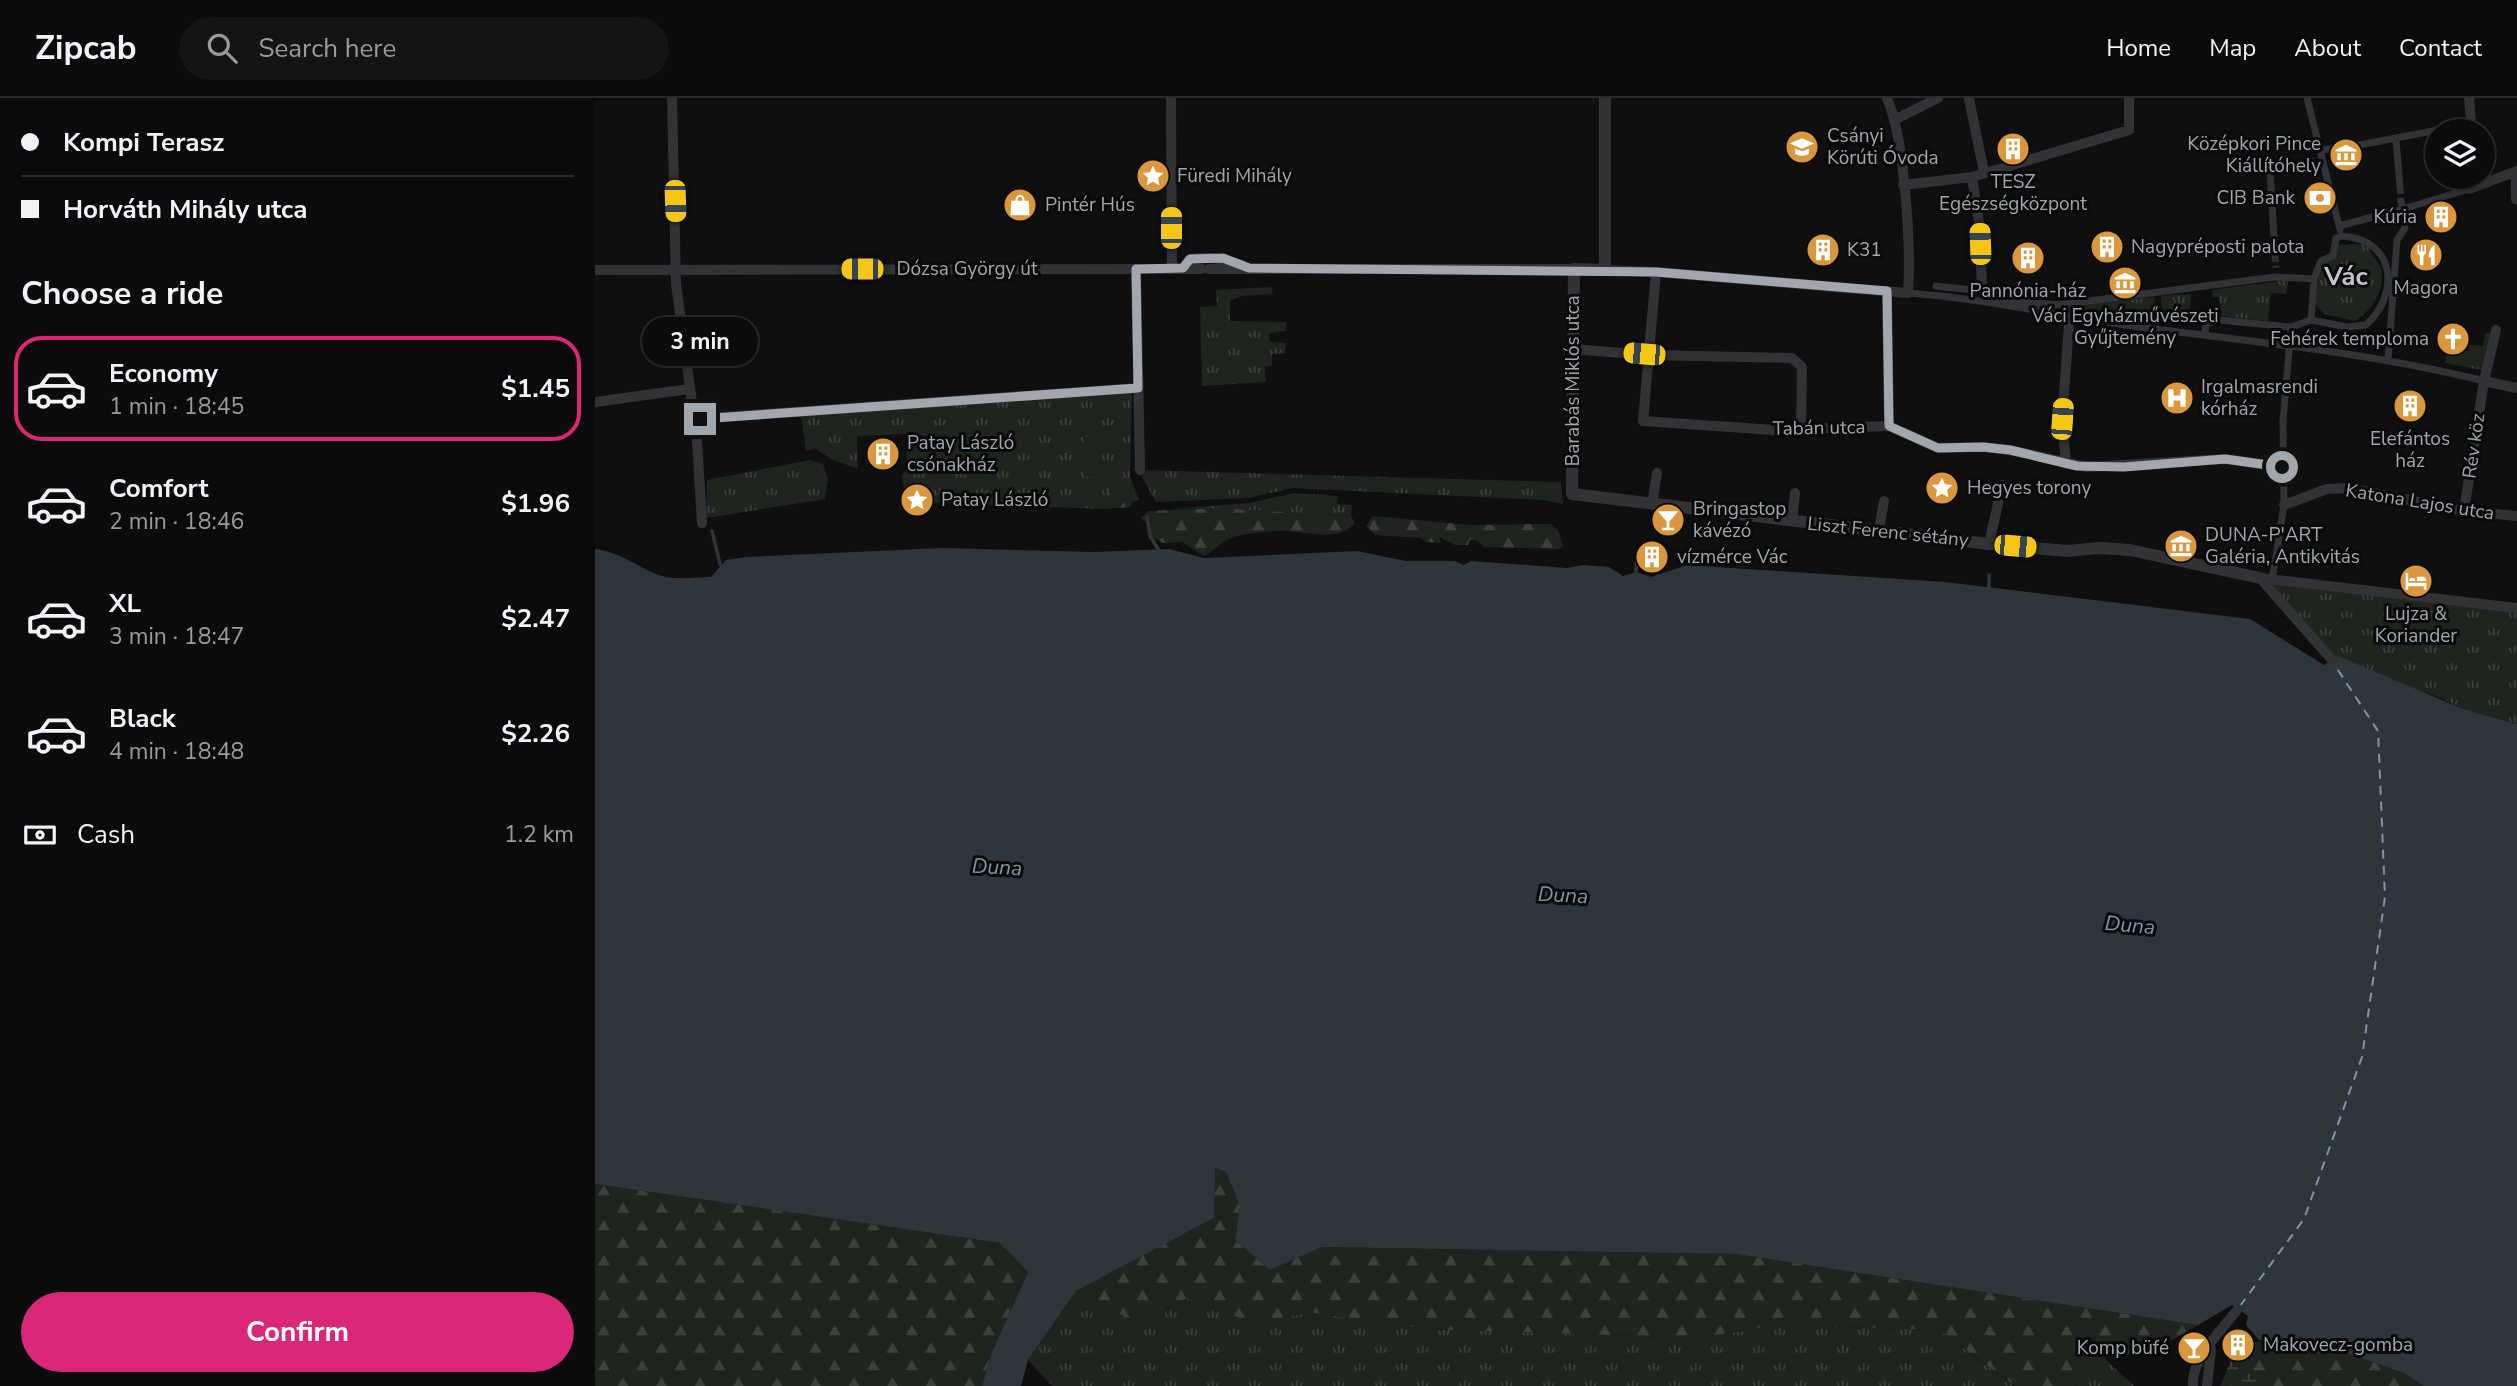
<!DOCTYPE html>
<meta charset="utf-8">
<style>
body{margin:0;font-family:"Nunito Sans",sans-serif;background:#141415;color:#f1f3f6;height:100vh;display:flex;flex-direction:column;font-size:26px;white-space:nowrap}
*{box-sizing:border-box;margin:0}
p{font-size:23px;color:#9a9b9d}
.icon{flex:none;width:38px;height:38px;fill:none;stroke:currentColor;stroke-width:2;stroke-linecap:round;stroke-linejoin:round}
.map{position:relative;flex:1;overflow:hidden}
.details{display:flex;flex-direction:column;background:#0b0b0c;width:595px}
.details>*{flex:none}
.hud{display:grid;align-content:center;height:154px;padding:0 21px;background:#0b0b0c}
.fabs{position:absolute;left:1830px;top:21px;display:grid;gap:14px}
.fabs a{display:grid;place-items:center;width:70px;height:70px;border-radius:50%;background:#0b0b0c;box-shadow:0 4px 18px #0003,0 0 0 2px #2b2b2d;font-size:35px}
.end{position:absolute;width:32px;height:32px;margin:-16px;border:9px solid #a2a7af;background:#111;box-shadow:0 0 0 4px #111}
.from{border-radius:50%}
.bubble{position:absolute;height:49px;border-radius:24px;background:#0b0b0c;box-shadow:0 4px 18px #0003,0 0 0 2px #2b2b2d;font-size:23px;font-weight:700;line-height:49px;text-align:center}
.car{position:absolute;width:21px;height:42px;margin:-21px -10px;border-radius:9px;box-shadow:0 0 5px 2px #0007;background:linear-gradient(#f5c518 24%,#345 0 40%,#f5c518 0 76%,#345 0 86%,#f5c518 0)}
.hud b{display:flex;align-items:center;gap:24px;height:66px;font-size:26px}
.hud b+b{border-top:2px solid #2b2b2d}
.hud i{width:18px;height:18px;background:#f1f3f6}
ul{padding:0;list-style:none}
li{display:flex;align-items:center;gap:21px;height:105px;margin:0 14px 10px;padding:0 7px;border:4px solid transparent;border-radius:28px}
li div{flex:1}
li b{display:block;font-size:26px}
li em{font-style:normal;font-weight:700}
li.active{border-color:#db2777}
li>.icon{width:63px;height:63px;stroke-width:1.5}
h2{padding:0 21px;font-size:32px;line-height:84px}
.pay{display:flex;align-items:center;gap:18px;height:77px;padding:0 21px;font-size:26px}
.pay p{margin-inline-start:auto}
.button{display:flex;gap:14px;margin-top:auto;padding:14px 21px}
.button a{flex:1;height:80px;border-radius:42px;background:#db2777;color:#fff;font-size:28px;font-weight:700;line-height:80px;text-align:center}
header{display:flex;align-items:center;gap:42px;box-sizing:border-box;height:98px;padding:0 35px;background:#0b0b0c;border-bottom:2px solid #2b2b2d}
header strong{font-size:33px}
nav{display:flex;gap:38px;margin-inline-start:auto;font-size:24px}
.search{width:490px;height:63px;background:#141415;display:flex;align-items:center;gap:18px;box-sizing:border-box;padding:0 24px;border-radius:38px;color:#9a9b9d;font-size:26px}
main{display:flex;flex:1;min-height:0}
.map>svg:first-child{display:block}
</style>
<header>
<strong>Zipcab</strong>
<div class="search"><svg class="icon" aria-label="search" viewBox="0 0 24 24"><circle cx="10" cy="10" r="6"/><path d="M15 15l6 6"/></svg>Search here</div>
<nav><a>Home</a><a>Map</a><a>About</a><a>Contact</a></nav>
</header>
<main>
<section class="details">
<div class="hud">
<b><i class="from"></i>Kompi Terasz</b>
<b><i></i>Horváth Mihály utca</b>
</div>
<h2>Choose a ride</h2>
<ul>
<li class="active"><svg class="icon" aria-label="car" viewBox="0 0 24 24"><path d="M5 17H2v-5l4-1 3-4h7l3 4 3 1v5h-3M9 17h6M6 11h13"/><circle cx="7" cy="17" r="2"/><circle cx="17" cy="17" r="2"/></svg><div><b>Economy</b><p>1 min · 18:45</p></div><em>$1.45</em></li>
<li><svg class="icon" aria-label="car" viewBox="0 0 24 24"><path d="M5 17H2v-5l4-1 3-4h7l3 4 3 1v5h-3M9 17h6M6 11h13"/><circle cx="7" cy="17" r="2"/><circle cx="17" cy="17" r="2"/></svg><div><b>Comfort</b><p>2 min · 18:46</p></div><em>$1.96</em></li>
<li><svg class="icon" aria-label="car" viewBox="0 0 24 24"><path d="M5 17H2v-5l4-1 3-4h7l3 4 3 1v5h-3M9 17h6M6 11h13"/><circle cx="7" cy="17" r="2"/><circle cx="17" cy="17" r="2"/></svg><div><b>XL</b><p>3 min · 18:47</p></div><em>$2.47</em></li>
<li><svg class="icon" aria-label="car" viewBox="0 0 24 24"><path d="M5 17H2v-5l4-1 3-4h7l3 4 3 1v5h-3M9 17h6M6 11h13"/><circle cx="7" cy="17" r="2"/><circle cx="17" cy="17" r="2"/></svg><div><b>Black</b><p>4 min · 18:48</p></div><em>$2.26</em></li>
</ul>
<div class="pay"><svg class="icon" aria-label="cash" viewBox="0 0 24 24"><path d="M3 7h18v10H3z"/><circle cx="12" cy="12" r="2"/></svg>Cash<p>1.2 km</p></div>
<div class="button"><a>Confirm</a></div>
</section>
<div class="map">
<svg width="1922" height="1288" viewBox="0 0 1922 1288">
<defs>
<pattern id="grass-tufts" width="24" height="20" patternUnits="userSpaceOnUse" patternTransform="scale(1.75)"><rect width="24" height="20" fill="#1e241e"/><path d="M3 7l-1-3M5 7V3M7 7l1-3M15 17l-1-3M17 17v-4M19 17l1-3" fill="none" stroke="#3c413c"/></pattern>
<pattern id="forest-firs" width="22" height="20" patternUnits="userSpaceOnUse" patternTransform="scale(1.75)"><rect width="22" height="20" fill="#1e241e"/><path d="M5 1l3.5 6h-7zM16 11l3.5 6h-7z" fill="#3c413c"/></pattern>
<pattern id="wetland-marsh" width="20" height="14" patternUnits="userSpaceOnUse" patternTransform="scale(1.75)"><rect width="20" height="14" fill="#1e241e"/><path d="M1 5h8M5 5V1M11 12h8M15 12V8" fill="none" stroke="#3c413c"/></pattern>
</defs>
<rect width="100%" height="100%" fill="#0f0f10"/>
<path fill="url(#grass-tufts)" d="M 1760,146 L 1773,147 C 1775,157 1784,163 1786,171 C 1791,192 1776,213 1760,223 L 1729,216 L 1719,205 L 1726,165 L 1734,161 L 1741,147 Z
M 1693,182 L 1691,196 L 1676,195 L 1673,223 L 1627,218 L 1624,199 L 1618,199 L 1617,192 Z
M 676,189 L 678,196 L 646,198 L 635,203 L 635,223 L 691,224 L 691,233 L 674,235 L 675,244 L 691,245 L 690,255 L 677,256 L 677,267 L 670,269 L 671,284 L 607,288 L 605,209 L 622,208 L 621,192 Z
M 1596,196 L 1594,224 L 1572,223 L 1567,215 L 1566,198 Z
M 1559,199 L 1561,216 L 1557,223 L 1561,229 L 1469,214 L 1469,209 Z
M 1890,235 L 1895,235 L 1887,272 L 1850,265 L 1853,248 L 1862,248 L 1862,253 L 1874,253 L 1874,247 L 1888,248 Z
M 537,295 L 535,379 L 518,380 L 509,411 L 311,404 L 307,377 L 312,371 L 311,336 L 262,338 L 263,371 L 236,361 L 220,350 L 211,353 L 206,317 Z
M 215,362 L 228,366 L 233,382 L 230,401 L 111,420 L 112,382 Z
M 548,372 L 963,384 L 966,385 L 968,406 L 948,402 L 698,390 L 652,400 L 561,404 L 547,379 Z
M 699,395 L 743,398 L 742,406 L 757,407 L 756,418 L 622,410 L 574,411 L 654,405 Z
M 1677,483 L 1922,510 L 1922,626 L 1868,611 L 1846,600 L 1737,562 L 1672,488 Z
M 481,1193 L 539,1223 L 594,1200 L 662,1227 L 713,1214 L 831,1231 L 1103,1240 L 1182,1227 L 1344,1232 L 1419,1288 L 457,1288 L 433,1262 Z
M 1509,1260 L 1539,1288 L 1480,1288 Z"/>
<path fill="url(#forest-firs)" d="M 535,379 L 544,402 L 537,404 L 536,409 L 509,411 L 518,380 Z
M 622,410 L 756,418 L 760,425 C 741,447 707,431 681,433 C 668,434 643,436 632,442 C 623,446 618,454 609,458 L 587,444 L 568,445 L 555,438 L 553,426 L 546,420 L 553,413 Z
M 778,418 L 875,427 L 955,426 L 963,432 L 968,448 L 964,451 L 889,449 L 882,442 L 875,442 L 873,447 L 860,447 L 844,439 L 846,445 L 831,444 L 826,440 L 781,437 L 771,428 Z
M 619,1070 L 631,1074 L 645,1108 L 640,1142 L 675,1172 L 727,1149 L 1141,1156 L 1603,1227 L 1558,1253 L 1509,1260 L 1480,1288 L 1420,1288 L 1344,1232 L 1182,1227 L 1103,1240 L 831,1231 L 713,1214 L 662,1227 L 594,1200 L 539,1223 L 481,1193 L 619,1120 Z
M 0,1086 L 405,1145 L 433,1174 L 396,1256 L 387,1288 L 0,1288 Z
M 1705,1239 L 1809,1275 L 1828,1288 L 1673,1288 L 1644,1269 L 1644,1242 L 1685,1246 Z"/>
<path fill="url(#wetland-marsh)" d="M 1644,1242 L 1644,1269 L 1673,1288 L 1625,1288 Z"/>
<path fill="#1e241e" d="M 401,331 L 403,362 L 341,367 L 339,336 Z
M 506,338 L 508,378 L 490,379 L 488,339 Z
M 1841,523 L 1878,526 L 1877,543 L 1839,539 Z"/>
<path fill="#2e363b" d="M 347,450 L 499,454 L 574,451 L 609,460 L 762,453 L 811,463 L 860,463 L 869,467 L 876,463 L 972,470 L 988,467 L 1014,469 L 1028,478 L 1041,474 L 1056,479 L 1092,467 L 1350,484 L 1655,521 L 1729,567 L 1743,558 L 1868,611 L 1922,626 L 1922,1288 L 1828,1288 L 1809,1275 L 1705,1239 L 1685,1246 L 1664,1242 L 1651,1227 L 1653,1218 L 1637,1207 L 1603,1227 L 1141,1156 L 727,1149 L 675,1172 L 640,1142 L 645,1108 L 631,1074 L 620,1070 L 619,1120 L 481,1193 L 433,1262 L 426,1288 L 387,1288 L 396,1256 L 433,1174 L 405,1145 L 0,1086 L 0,451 C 24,454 40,467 61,476 C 77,483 99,479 116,479 L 131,462 L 151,459 Z"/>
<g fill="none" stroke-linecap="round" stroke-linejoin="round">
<path stroke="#2e363b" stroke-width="3.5" d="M 552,419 L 555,438 L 563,451
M 117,433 L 125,466
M 1041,474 L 1042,457
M 1394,489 L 1394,477"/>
<path stroke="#7c97a7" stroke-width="2" stroke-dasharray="9 7" stroke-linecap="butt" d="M 1645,1208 L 1709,1121 L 1767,959 L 1790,799 L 1783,633 L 1739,566"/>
<path stroke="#2c2d30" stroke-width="7" stroke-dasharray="7 3.5" stroke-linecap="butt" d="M 1744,50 L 1759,48
M 1695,69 L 1720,63
M 1805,89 L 1806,104
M 1680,157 L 1681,170"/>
<path stroke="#323336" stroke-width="7" d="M 1712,0 L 1745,132
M 1801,42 L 1805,89
M 1759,48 L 1869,27
M 1726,52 L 1744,50
M 1806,104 L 1808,111 L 1874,91
M 1744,128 L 1808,111 L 1810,130 L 1802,142 L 1793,263
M 1680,157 L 1675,73 L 1695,69
M 1341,188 L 1387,193 L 1398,200 L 1463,207 L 1680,179 L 1719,181 L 1726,163 L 1738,158 L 1741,140 L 1747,138
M 1313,195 C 1396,201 1477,221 1559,231 C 1670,245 1780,256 1889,283
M 1716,222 L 1719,181
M 1610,235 L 1611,226 L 1624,222 L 1696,229
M 1677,483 L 1689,407 L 1688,323 L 1696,229 L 1716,222 L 1752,229 L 1771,227 C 1806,195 1800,141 1747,138"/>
<path stroke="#323336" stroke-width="10" d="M 77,0 L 81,186 L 102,342 L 107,425
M 576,0 L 577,171
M 1874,0 L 1877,33
M 1374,1 L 1389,74
M 1301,21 L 1343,0
M 1377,79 L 1384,125 L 1387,188
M 1308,87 L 1377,79 L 1534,32 L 1534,0
M 1874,91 L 1922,73
M 1921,101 L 1921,74
M 588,170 L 595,161 C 615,159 628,160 647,167
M 541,171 L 545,372
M 614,171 L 979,171
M 0,172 L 607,171
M 1010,172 L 1061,174 L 1313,195 C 1316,148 1310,42 1292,0
M 1061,174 L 1048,323 L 1179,332 L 1294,328 L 1343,350 L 1388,349 L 1415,352 L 1492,369 L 1630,361 L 1687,369
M 1292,193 L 1294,328
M 977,251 L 1053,257 L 1197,260 L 1207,269 L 1206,332
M 1889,283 L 1922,290
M 0,304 L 94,291
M 99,321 L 543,290
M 1471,366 L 1467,322 L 1474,227
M 1057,406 L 1062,375
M 1689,407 L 1732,391 L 1754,390 L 1869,413 L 1922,418
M 1869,413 L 1889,283 L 1901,232
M 1197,423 L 1200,395
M 1284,432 L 1289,403
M 1394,446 L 1407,387
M 1665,480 L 1922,510
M 1665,480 L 1737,562
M 1598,1288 C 1596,1260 1627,1232 1643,1211
M 1612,1288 L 1616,1251"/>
<path stroke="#323336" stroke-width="12" d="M 1010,0 L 1010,172 L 979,171 L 977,396 L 1394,446 L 1472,453 L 1505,450 L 1535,452 L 1665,480"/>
</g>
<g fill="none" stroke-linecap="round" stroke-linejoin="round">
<path stroke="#a2a7af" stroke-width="9" d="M 105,321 L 543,290 L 541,171 L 588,170 L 595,161 L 628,160 L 654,170 L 1061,174 L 1292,193 L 1294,328 L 1343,350 L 1388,349 L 1415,352 L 1482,368 L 1529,369 L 1630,361 L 1687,369"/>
</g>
<defs>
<symbol id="school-disc" viewBox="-11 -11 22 22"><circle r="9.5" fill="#da973d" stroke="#0a0a0b"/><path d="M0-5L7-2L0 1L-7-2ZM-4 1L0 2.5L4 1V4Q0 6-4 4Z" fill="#fff"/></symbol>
<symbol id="building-disc" viewBox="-11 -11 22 22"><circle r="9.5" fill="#da973d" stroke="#0a0a0b"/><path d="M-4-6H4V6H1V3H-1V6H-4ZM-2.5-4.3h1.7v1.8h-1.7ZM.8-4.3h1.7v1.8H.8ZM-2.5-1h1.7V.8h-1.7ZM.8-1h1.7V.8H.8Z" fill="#fff"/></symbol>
<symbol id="museum-disc" viewBox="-11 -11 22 22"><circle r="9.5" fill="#da973d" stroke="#0a0a0b"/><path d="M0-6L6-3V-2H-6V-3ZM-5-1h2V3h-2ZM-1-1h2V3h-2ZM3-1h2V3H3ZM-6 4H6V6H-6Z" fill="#fff"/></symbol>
<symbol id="sight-disc" viewBox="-11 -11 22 22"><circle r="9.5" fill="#da973d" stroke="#0a0a0b"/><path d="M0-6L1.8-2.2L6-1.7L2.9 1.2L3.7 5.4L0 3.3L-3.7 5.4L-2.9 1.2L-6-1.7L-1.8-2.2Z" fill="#fff"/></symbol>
<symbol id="bank-disc" viewBox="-11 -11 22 22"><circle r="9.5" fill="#da973d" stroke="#0a0a0b"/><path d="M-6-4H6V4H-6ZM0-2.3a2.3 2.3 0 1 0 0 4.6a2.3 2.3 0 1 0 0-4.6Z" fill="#fff"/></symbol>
<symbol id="shop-disc" viewBox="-11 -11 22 22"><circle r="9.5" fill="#da973d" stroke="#0a0a0b"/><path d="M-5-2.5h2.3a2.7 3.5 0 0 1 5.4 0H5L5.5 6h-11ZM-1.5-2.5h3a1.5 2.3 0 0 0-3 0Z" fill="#fff"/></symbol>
<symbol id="restaurant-disc" viewBox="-11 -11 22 22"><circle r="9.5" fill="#da973d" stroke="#0a0a0b"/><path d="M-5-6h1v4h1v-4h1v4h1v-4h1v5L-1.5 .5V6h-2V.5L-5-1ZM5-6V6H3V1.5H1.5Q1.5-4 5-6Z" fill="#fff"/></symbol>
<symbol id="church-disc" viewBox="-11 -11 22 22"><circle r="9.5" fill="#da973d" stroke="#0a0a0b"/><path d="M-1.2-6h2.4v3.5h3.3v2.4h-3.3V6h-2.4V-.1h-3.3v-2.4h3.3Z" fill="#fff"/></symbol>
<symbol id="hospital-disc" viewBox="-11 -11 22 22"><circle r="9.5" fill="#da973d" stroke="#0a0a0b"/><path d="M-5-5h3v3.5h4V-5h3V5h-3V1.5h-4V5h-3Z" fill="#fff"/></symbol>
<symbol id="bar-disc" viewBox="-11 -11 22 22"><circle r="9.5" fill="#da973d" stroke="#0a0a0b"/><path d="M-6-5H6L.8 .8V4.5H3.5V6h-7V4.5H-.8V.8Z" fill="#fff"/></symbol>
<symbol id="hotel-disc" viewBox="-11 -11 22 22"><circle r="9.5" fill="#da973d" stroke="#0a0a0b"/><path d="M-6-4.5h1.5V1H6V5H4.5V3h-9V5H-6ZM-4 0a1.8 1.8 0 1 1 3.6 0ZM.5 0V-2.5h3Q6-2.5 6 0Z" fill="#fff"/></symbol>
</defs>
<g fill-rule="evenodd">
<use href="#school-disc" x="1188" y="30" width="38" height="38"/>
<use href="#building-disc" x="1399" y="32" width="38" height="38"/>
<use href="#museum-disc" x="1732" y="38" width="38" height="38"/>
<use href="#sight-disc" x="539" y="59" width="38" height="38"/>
<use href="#bank-disc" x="1706" y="81" width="38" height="38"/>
<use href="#shop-disc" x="406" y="88" width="38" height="38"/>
<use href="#building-disc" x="1827" y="100" width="38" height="38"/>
<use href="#building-disc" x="1493" y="130" width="38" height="38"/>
<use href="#building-disc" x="1209" y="133" width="38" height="38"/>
<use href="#restaurant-disc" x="1812" y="138" width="38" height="38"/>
<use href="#building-disc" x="1414" y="141" width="38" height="38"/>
<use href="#museum-disc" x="1511" y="166" width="38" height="38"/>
<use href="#church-disc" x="1839" y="222" width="38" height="38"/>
<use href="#hospital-disc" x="1563" y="281" width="38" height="38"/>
<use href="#building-disc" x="1796" y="289" width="38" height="38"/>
<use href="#building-disc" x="269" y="337" width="38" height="38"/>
<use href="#sight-disc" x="1328" y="371" width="38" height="38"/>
<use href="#sight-disc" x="303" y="383" width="38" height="38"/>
<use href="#bar-disc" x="1054" y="403" width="38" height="38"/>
<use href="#museum-disc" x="1567" y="429" width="38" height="38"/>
<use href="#building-disc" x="1038" y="440" width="38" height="38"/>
<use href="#hotel-disc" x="1802" y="464" width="38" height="38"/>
<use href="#building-disc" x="1624" y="1228" width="38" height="38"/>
<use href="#bar-disc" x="1580" y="1231" width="38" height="38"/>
</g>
<g text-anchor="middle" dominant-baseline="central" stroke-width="6" stroke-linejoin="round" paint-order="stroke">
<g font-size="19" fill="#a2a7af" stroke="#0a0a0b" text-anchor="start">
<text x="1232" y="38">Csányi<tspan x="1232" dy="22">Körúti Óvoda</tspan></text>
<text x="1726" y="46" text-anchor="end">Középkori Pince<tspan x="1726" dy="22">Kiállítóhely</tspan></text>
<text x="582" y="78">Füredi Mihály</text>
<text x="1418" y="84" text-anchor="middle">TESZ<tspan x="1418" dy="22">Egészségközpont</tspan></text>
<text x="1700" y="100" text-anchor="end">CIB Bank</text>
<text x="450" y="107">Pintér Hús</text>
<text x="1822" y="119" text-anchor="end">Kúria</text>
<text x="1536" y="149">Nagypréposti palota</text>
<text x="1252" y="152">K31</text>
<text x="1831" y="190" text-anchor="middle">Magora</text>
<text x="1433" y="193" text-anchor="middle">Pannónia-ház</text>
<text x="1530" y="218" text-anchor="middle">Váci Egyházművészeti<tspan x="1530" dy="22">Gyűjtemény</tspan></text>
<text x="1834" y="241" text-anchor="end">Fehérek temploma</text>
<text x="1606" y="289">Irgalmasrendi<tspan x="1606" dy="22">kórház</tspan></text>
<text x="1815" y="341" text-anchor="middle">Elefántos<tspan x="1815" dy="22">ház</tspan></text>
<text x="312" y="345">Patay László<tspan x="312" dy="22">csónakház</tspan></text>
<text x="1372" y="390">Hegyes torony</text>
<text x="346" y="402">Patay László</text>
<text x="1098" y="411">Bringastop<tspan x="1098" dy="22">kávézó</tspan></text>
<text x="1610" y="437">DUNA-P'ART<tspan x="1610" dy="22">Galéria, Antikvitás</tspan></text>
<text x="1082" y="459">vízmérce Vác</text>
<text x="1821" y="516" text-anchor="middle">Lujza &amp;<tspan x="1821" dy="22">Koriander</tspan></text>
<text x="1668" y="1247">Makovecz-gomba</text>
<text x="1574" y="1250" text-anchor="end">Komp büfé</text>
</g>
<g font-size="19" fill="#a2a7af" stroke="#0a0a0b">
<text x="372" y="171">Dózsa György út</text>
<text transform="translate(978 283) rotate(-90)">Barabás Miklós utca</text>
<text transform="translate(1224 330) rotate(-1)">Tabán utca</text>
<text transform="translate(1879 348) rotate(-82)">Rév köz</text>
<text transform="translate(1825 404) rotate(9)">Katona Lajos utca</text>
<text transform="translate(1293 434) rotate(6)">Liszt Ferenc sétány</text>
</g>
<g font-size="21" font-style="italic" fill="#7c97a7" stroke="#0a0a0b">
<text transform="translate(402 769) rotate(3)">Duna</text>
<text transform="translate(968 797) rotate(3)">Duna</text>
<text transform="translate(1535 827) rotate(5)">Duna</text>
</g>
<g font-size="26" font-weight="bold" fill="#c2c5cc" stroke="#0a0a0b">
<text x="1751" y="178">Vác</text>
</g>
</g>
</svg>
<div class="fabs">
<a><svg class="icon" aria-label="layers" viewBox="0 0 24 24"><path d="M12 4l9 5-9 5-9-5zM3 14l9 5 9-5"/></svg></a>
</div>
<i class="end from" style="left:1687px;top:369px"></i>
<i class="end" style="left:105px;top:321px"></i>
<div class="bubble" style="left:47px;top:219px;width:116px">3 min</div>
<i class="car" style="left:80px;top:103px;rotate:178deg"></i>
<i class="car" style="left:576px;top:130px;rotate:0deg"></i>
<i class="car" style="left:1385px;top:146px;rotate:358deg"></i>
<i class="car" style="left:267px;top:171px;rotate:270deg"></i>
<i class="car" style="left:1049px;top:256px;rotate:275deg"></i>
<i class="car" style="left:1467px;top:321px;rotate:4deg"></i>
<i class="car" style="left:1420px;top:448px;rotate:95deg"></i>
</div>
</main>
